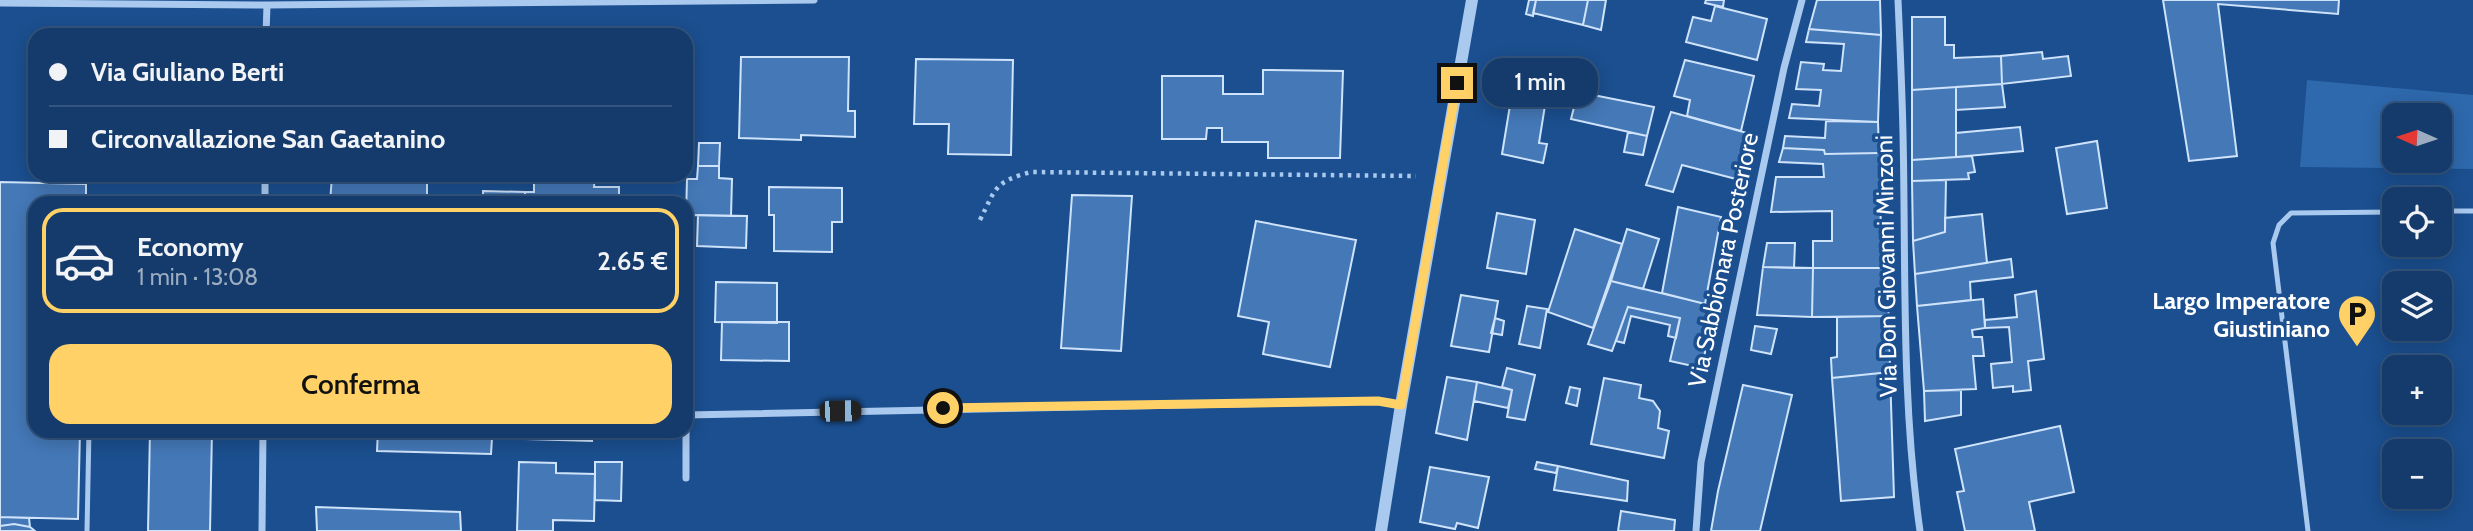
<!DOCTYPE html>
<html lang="it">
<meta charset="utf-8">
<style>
body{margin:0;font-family:Cabin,sans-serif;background:#1d4271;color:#f1f3f6;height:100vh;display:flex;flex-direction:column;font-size:26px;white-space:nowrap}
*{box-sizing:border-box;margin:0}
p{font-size:23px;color:#9dadc1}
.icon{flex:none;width:38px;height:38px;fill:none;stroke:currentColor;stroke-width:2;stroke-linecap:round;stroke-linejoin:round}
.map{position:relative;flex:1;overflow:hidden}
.side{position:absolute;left:28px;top:196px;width:665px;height:242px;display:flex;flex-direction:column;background:#143b6b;border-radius:21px;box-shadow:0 4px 18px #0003,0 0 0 2px #33557e}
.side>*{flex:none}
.top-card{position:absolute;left:28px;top:28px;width:665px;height:154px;border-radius:21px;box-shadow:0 4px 18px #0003,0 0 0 2px #33557e;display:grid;align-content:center;height:154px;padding:0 21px;background:#143b6b}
.needle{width:46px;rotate:273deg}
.controls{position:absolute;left:2382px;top:103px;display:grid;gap:14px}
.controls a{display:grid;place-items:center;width:70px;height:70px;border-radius:14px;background:#143b6b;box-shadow:0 4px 18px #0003,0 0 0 2px #33557e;font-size:35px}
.end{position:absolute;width:32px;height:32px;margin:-16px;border:9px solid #ffd166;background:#111;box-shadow:0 0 0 4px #111}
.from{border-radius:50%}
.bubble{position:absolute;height:49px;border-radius:21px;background:#143b6b;box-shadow:0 4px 18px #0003,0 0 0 2px #33557e;font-size:23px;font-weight:600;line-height:49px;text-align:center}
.car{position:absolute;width:21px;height:42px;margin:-21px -10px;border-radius:9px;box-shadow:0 0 5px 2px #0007;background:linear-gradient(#222 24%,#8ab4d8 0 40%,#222 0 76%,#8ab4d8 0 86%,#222 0)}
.top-card b{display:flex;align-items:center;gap:24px;height:66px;font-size:26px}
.top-card b+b{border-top:2px solid #33557e}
.top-card i{width:18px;height:18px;background:#f1f3f6}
ul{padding:12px 0 0;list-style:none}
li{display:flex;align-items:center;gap:21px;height:105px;margin:0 14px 10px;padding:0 7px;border:4px solid transparent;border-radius:21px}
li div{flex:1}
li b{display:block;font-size:26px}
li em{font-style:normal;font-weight:600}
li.active{border-color:#ffd166}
li>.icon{width:63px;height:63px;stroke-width:1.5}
.action{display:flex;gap:14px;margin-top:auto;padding:14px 21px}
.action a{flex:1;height:80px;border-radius:21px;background:#ffd166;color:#111;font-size:28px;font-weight:600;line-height:80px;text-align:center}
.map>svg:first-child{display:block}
</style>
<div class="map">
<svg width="2473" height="531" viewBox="0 0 2473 531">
<rect width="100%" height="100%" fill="#1b4f8f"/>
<path fill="#2e69ad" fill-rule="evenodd" d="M 2307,80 L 2473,95 L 2473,169 L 2300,167 ZM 2394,116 L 2440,116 L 2440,161 L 2394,161 Z"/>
<path fill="#4478b7" stroke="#cfe3fa" stroke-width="2" d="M 1529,0 L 1536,0 L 1533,16 L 1526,14 Z
M 1536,0 L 1588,0 L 1583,25 L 1533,13 Z
M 1588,0 L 1606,0 L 1601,30 L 1583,25 Z
M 1706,0 L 1724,0 L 1723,7 L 1705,3 Z
M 1817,0 L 1880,0 L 1881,35 L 1809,29 Z
M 2163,0 L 2339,0 L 2338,14 L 2218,4 L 2237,156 L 2189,161 Z
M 1715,6 L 1767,19 L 1757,60 L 1686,42 L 1693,17 L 1711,21 Z
M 1912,17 L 1945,17 L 1945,45 L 1954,45 L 1954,58 L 2001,56 L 2002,84 L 1912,90 Z
M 1809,29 L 1881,35 L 1878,122 L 1789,118 L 1792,104 L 1819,106 L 1821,90 L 1796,89 L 1801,62 L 1824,64 L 1823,70 L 1841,71 L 1844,44 L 1806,42 Z
M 2042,52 L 2043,59 L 2068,56 L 2071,76 L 2002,84 L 2001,56 Z
M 741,57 L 849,57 L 848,111 L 855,111 L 855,137 L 801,135 L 801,140 L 739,138 Z
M 916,59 L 1013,60 L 1011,155 L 948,154 L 949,124 L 914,124 Z
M 1685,60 L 1754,76 L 1741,131 L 1687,116 L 1690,100 L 1674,96 Z
M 1583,68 L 1595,71 L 1589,95 L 1578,92 Z
M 1516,69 L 1550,74 L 1539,143 L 1547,144 L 1543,163 L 1502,154 Z
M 1263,70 L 1343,71 L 1340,158 L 1268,158 L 1268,142 L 1222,142 L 1222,128 L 1207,128 L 1206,139 L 1162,139 L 1162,76 L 1223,76 L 1223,94 L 1263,94 Z
M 2002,84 L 2005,107 L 1956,110 L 1956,87 Z
M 1956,87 L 1956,157 L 1912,160 L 1912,90 Z
M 1578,92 L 1654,107 L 1647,136 L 1571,119 Z
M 1671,112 L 1747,133 L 1736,179 L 1682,165 L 1673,192 L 1646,185 Z
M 1826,121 L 1878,122 L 1879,153 L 1825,154 L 1824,150 L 1783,148 L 1785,136 L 1825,138 Z
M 2020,127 L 2023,151 L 1956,157 L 1956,133 Z
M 1628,132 L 1647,136 L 1643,155 L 1624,152 Z
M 2097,141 L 2107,208 L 2067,214 L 2056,148 Z
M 699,143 L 720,143 L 719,166 L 698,166 Z
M 1783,148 L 1824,150 L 1825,154 L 1879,153 L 1882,268 L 1813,268 L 1813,241 L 1832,241 L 1832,211 L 1771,212 L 1776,177 L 1824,177 L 1823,164 L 1779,162 Z
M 1972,156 L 1975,172 L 1968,173 L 1969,179 L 1912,181 L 1912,160 Z
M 698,166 L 719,166 L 719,178 L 732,179 L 731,216 L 686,215 L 687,179 L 697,179 Z
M 534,175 L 595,175 L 594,187 L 619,187 L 619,203 L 525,203 L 525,192 L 534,192 Z
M 332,176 L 427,179 L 427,203 L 330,203 Z
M 1946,180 L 1945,232 L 1913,241 L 1912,181 Z
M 0,182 L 86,184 L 86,203 L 35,203 L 35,430 L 80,430 L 78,519 L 0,517 Z
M 769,187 L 842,188 L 842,222 L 832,222 L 832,252 L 774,251 L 774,215 L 769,215 Z
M 483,191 L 525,192 L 525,203 L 483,203 Z
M 1072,195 L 1132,196 L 1121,351 L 1061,348 Z
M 1678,207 L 1721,217 L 1705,304 L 1662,293 Z
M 1497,213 L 1535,220 L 1526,274 L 1487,268 Z
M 1982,214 L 1987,263 L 1915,274 L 1913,241 L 1945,232 L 1945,218 Z
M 698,215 L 747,216 L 746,248 L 697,246 Z
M 1256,221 L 1356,240 L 1330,367 L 1263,354 L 1269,322 L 1238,316 Z
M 1575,229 L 1622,244 L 1593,328 L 1548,312 Z
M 1627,229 L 1659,239 L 1643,289 L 1611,281 Z
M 1767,243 L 1795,243 L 1794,268 L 1763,267 Z
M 2011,259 L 2013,277 L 1970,282 L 1971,300 L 1917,306 L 1915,274 Z
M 1763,267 L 1813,268 L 1812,317 L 1757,315 Z
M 1813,268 L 1882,268 L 1889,316 L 1812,317 Z
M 1611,281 L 1714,306 L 1702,368 L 1670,361 L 1680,318 L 1628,307 L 1612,351 L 1588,344 Z
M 716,282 L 777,283 L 777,323 L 715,322 Z
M 2036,291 L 2044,359 L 2028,361 L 2031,390 L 2013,392 L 2013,386 L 1993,388 L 1991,364 L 2012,362 L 2009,327 L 1985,328 L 1985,320 L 2017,317 L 2015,295 Z
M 1461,295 L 1498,301 L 1489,352 L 1451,346 Z
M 1983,299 L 1985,328 L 1972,330 L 1973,337 L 1982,337 L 1984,356 L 1973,356 L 1976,389 L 1924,391 L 1917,306 Z
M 1527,306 L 1547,309 L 1540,348 L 1519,344 Z
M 1628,307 L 1680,318 L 1676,338 L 1668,336 L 1670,325 L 1631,316 L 1624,343 L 1616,341 Z
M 1889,316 L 1890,372 L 1832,378 L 1831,358 L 1837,357 L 1837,317 Z
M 1495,318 L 1504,321 L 1502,335 L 1491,333 Z
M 722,322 L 789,322 L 789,361 L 721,360 Z
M 1755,326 L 1777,329 L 1771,354 L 1751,350 Z
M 1507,368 L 1535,375 L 1525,420 L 1507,417 L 1512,390 L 1502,387 Z
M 1890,372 L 1894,497 L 1841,501 L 1832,378 Z
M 1447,377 L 1477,382 L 1467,440 L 1436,433 Z
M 1604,378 L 1641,385 L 1639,398 L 1653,401 L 1660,411 L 1658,428 L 1669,431 L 1664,458 L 1591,444 Z
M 1477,382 L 1512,390 L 1508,408 L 1474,401 Z
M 1743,385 L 1792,395 L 1760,531 L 1711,531 L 1718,491 Z
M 1570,387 L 1580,389 L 1577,406 L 1566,403 Z
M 1961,390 L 1961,415 L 1925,421 L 1924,391 Z
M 2060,426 L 2074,492 L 2029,502 L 2035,531 L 1965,531 L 1957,492 L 1964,491 L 1955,449 Z
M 150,430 L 212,430 L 210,531 L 148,531 Z
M 378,430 L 592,430 L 592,441 L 492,438 L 491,454 L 377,451 Z
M 519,462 L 556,463 L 556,473 L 595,474 L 594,521 L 553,520 L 553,531 L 517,531 Z
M 595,462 L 622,462 L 621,501 L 595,500 Z
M 1537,462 L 1558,466 L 1556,473 L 1535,469 Z
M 1558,466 L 1628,481 L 1627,501 L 1554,490 Z
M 1430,467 L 1489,477 L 1478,528 L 1457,523 L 1455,529 L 1420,522 Z
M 316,507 L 460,512 L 461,531 L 317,531 Z
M 1621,511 L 1675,520 L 1674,531 L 1618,531 Z
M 0,517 L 29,518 L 30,527 L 14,524 L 0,526 Z
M 14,524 L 30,527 L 35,531 L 0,531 L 0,526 Z"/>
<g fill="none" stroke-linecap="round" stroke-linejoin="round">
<path stroke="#a9c9ee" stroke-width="4.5" stroke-dasharray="3.5 5" stroke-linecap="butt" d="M 980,220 C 996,188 994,182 1031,172 L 1416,176"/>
<path stroke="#a9c9ee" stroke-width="5" d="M 2440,211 L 2473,211
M 87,531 L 89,430
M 2308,531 L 2273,243 L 2279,225 L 2291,213 L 2394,212"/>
<path stroke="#a9c9ee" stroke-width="7" d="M 1898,0 C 1900,44 1902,89 1903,133 C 1906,266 1901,398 1920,531
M 0,3 L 267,5 L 814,0
M 266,35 L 267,5
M 265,203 L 265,175
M 686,478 L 686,415 L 1378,401 L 1401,405
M 262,531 L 263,430
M 1696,531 L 1701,462 L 1784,68 L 1802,0"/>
<path stroke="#a9c9ee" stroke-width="12" d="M 1381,531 L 1401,405 L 1472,0"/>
</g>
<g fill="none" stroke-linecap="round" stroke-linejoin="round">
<path stroke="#ffd166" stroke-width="9" d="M 943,408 L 1378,401 L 1401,405 L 1457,83"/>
</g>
<defs>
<symbol id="parking-pin" viewBox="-11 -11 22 30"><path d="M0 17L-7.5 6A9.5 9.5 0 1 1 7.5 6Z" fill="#ffd166" stroke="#1b4f8f"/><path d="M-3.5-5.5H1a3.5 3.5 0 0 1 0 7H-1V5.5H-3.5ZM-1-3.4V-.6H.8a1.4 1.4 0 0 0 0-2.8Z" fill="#111"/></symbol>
</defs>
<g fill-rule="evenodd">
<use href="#parking-pin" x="2335" y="292" width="44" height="60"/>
</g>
<g text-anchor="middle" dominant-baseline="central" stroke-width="7" stroke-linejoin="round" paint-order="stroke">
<g font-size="24" fill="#fff" stroke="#1b4f8f">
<text transform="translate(1723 260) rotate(-78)">Via Sabbionara Posteriore</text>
<text transform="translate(1886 266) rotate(-91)">Via Don Giovanni Minzoni</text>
</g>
<g font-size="24" font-weight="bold" fill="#fff" stroke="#1b4f8f" text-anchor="end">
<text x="2330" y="300">Largo Imperatore<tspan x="2330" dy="28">Giustiniano</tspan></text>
</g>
</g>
</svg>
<div class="controls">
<a><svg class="needle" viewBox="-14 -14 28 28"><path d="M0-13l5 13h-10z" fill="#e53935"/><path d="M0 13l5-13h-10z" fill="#9dadc1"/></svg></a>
<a><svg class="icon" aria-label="locate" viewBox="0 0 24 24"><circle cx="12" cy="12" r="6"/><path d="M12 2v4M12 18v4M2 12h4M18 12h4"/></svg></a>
<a><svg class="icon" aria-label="layers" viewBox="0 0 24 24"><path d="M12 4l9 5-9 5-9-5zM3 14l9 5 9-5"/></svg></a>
<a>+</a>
<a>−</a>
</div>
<i class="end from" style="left:943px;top:408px"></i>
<i class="end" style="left:1457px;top:83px"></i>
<div class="bubble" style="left:1482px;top:58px;width:116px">1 min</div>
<i class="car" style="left:840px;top:411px;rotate:89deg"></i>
<div class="top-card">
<b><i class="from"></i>Via Giuliano Berti</b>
<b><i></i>Circonvallazione San Gaetanino</b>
</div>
<section class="side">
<ul>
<li class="active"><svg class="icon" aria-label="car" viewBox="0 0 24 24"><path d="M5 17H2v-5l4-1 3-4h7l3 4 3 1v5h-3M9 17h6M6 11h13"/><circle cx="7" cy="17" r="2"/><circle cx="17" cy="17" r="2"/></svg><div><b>Economy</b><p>1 min · 13:08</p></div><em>2.65 €</em></li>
</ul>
<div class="action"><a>Conferma</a></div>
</section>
</div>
